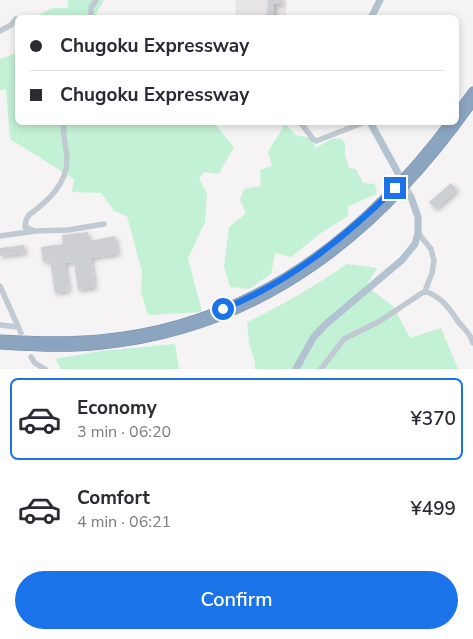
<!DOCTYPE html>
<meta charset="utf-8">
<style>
body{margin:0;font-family:"Nunito Sans",sans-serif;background:#f7f7f7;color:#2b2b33;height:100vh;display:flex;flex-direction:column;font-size:19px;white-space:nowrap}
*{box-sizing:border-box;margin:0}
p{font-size:16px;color:#7c7c81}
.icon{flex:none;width:28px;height:28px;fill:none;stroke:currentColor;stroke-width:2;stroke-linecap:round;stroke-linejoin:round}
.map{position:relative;height:369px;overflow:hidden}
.details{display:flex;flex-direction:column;background:#fff;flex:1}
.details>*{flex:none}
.hud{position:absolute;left:15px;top:15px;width:444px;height:110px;border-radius:8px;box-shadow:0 2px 8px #0003;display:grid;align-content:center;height:110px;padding:0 15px;background:#fff}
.end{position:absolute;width:22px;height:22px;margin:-11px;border:6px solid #1a73e8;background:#fff;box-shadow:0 0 0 2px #fff}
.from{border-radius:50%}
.hud b{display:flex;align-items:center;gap:18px;height:48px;font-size:19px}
.hud b+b{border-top:1px solid #e1e1e2}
.hud i{width:12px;height:12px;background:#2b2b33}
ul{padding:9px 0 0;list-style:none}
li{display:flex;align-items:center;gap:15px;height:82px;margin:0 10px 8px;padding:0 5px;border:2px solid transparent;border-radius:8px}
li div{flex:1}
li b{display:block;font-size:19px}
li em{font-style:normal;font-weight:600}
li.current{border-color:#1a73e8}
li>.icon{width:45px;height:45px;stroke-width:1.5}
.action{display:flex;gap:10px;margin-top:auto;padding:10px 15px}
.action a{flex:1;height:58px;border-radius:30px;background:#1a73e8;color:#fff;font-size:20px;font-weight:600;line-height:58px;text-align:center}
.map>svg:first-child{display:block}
</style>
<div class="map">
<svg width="473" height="369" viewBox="0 0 473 369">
<defs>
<filter id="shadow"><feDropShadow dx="2" dy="2" stdDeviation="2.5" flood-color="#0004"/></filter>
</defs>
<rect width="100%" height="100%" fill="#f5f3f3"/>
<path fill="#e6e4e5" d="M 235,0 L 286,0 L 286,17 L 236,17 Z"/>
<path fill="#c3f1d5" d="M 68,0 L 104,0 L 96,14 L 98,17 L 35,17 L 52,8 L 68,8 Z
M 17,53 L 18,122 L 214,123 L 234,147 L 219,174 L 204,172 L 199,178 L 207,194 L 205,222 L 188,258 L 202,312 L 148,315 L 141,292 L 142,272 L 127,216 L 114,211 L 101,193 L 72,192 L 74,179 L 10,139 L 6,89 L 0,90 L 0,59 Z
M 285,124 L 296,135 L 310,138 L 316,148 L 331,139 L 341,138 L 345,143 L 345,155 L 349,168 L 356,169 L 363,183 L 375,184 L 377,194 L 348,206 L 348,216 L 321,233 L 291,257 L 275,253 L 271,274 L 249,289 L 230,287 L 224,267 L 229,227 L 246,213 L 240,200 L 244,189 L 261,186 L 260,170 L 272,166 L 268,152 Z
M 347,264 L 377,268 L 366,286 L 393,306 L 410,338 L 441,328 L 458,369 L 255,369 L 255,363 L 249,343 L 247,322 C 283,305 315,286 347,264 Z
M 175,344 L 179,369 L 61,369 L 55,359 L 101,351 Z"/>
<path fill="#cdcfd5" filter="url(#shadow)" d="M 268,0 L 282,0 L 282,4 L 274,4 L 274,18 L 267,18 Z
M 451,183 L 457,190 L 436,209 L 429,202 Z
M 88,232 L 89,241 L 115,236 L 118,254 L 91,258 L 95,287 L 78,290 L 74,262 L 65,263 L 69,291 L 55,293 L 50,261 L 43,262 L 41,247 L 63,244 L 62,235 Z
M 24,245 L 25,253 L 0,256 L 0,248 Z"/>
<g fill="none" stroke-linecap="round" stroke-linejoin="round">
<path stroke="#caccce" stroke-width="7" stroke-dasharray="7 3.5" stroke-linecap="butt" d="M 397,171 L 411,197"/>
<defs>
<path id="highway" d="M 456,114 L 473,91
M 0,339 C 33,341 66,342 99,339 C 248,326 362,239 450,122
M 0,345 C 34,347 68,349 102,345 C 264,329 382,231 473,102"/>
</defs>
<use href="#highway" stroke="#7690ad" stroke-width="9"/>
<path stroke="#c1cad2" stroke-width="5.5" d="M 91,18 L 91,8 L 96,0
M 0,31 L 11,25 L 16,19
M 300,122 L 313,139 L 316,141 L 365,122
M 35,231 L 25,227 L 26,220 L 29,215 C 48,201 68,183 67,158 C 66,146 63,135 63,122
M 0,236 L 35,231 L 68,230 L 104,224
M 0,286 L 21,333
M 425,291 C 440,297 447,305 455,317 C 461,327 470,331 473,343
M 0,325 L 18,327
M 31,357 L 35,363 L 45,369
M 321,369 L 344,339 L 380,321 L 425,291 L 432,273 L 434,261 L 431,249 L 418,233"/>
<path stroke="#b3c2d1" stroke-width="7" d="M 371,18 L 380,0
M 370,122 L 397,171
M 296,369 L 313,338 L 326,324 L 402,260 L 415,244 L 418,233 L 418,217 L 411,197"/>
<use href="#highway" stroke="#8ba5c1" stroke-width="8"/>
</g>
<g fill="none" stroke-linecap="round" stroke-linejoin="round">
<path stroke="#1a73e8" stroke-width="6" d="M 223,309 C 290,282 344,238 395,188"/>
</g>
</svg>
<i class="end from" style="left:223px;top:309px"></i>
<i class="end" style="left:395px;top:188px"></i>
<div class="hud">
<b><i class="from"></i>Chugoku Expressway</b>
<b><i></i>Chugoku Expressway</b>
</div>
</div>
<section class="details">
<ul>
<li class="current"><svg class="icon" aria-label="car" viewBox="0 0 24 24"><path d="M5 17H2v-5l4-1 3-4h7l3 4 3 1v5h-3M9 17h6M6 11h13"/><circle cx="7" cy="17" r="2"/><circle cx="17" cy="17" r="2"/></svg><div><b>Economy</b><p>3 min · 06:20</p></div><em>¥370</em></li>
<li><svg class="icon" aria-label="car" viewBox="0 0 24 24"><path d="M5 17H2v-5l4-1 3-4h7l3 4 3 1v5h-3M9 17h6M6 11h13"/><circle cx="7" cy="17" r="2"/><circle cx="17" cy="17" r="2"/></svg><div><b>Comfort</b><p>4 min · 06:21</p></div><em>¥499</em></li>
</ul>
<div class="action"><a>Confirm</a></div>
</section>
